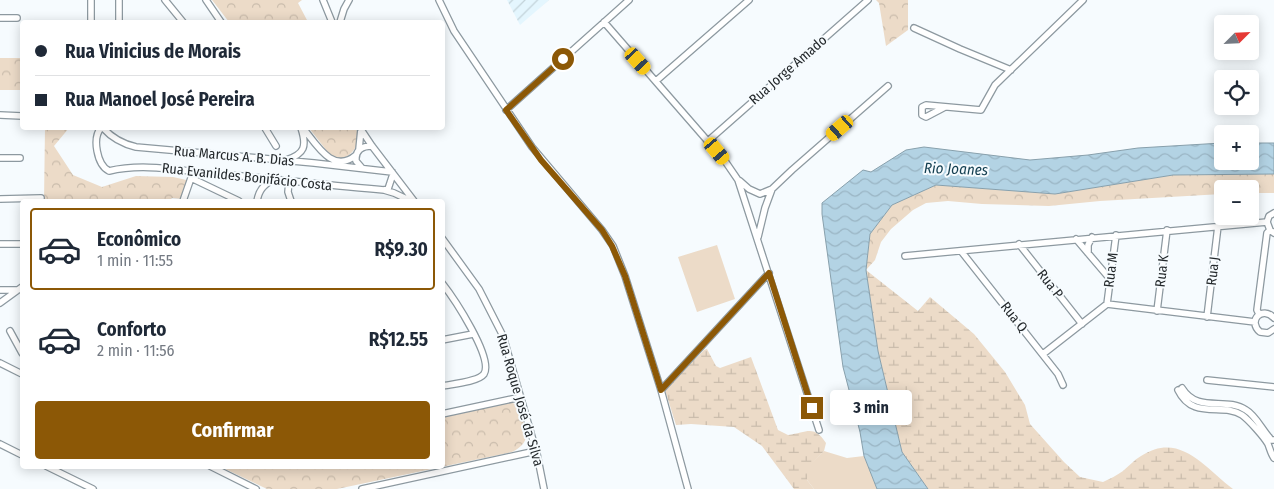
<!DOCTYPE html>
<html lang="pt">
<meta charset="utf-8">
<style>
body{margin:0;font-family:"Fira Sans Condensed",sans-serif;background:#f2f2f3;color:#1f2937;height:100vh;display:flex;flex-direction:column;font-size:19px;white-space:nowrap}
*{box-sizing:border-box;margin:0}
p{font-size:16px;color:#747a83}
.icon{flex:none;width:28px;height:28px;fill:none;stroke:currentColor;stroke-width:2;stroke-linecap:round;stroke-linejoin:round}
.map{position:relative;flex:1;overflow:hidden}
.panel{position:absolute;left:20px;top:199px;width:425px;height:270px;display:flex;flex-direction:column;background:#fff;border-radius:5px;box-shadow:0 2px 12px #0003}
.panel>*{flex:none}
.banner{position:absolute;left:20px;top:20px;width:425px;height:110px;border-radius:5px;box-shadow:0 2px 12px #0003;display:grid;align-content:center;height:110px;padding:0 15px;background:#fff}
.needle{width:32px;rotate:66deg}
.tools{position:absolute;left:1214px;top:15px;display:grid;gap:10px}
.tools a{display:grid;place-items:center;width:45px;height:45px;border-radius:5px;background:#fff;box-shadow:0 2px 12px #0003;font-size:25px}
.end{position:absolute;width:22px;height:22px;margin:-11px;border:6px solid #8c5806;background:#fff;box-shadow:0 0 0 2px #fff}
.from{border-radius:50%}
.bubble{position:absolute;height:35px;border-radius:5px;background:#fff;box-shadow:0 2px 12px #0003;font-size:16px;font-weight:700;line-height:35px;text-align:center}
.car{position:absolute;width:15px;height:30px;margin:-15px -8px;border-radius:6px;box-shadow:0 0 4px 1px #0007;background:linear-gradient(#f5c518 24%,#345 0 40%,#f5c518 0 76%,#345 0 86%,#f5c518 0)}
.banner b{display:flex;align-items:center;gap:18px;height:48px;font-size:19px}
.banner b+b{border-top:1px solid #e0e1e3}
.banner i{width:12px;height:12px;background:#1f2937}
ul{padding:9px 0 0;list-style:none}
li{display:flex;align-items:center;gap:15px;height:82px;margin:0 10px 8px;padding:0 5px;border:2px solid transparent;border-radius:5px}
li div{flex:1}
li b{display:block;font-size:19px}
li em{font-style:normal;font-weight:700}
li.current{border-color:#8c5806}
li>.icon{width:45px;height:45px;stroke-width:1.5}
.button{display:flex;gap:10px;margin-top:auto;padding:10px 15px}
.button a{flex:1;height:58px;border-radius:5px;background:#8c5806;color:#fff;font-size:20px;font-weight:700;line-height:58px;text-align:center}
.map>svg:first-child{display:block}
</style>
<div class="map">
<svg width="1274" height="489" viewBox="0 0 1274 489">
<defs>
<pattern id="industrial-furrows" width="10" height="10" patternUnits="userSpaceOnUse" patternTransform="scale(1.25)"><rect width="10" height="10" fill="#e4f6fe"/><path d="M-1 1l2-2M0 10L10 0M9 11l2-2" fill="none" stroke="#c3d3da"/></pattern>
<pattern id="forest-crowns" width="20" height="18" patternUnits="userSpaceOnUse" patternTransform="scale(1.25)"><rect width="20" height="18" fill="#ecdbc8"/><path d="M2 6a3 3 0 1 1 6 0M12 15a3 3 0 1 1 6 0" fill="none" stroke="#cabcac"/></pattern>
<pattern id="wetland-marsh" width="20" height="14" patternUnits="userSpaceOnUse" patternTransform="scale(1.25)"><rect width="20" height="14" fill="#ecdbc8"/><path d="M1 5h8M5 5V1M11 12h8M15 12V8" fill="none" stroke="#cabcac"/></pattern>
<pattern id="water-waves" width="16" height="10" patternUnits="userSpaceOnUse" patternTransform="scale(1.25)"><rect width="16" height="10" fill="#b3d3e4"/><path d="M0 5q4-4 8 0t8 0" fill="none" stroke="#9ab5c4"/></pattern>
</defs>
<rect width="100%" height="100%" fill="#f6fbfe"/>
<path fill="url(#industrial-furrows)" d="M 507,0 L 549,0 L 520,25 Z"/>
<path fill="#ecdbc8" d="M 717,245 L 735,299 L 697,312 L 678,257 Z
M 824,451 L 847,458 L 864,456 L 877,489 L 814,489 L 807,480 L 807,468 Z"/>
<path fill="url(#forest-crowns)" d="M 212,0 L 302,0 L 298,3 L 308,22 L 229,22 Z
M 876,0 L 908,0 L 908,30 L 886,46 L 879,3 Z
M 0,58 L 22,58 L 22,90 L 0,90 Z
M 45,128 L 69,128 L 54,146 L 73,175 L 102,187 L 136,176 L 173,177 L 191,181 L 183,199 L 172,198 L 169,201 L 44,201 Z
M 309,128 L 356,128 C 361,145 355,152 341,160 L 330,155 Z
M 1274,174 L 1274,193 L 1250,193 L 1250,189 L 1222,189 L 1222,194 L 1100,201 L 1049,206 L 982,204 L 948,201 L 926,203 L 913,210 L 891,229 L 881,242 L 875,260 L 866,270 L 870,234 L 892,205 L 936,185 L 1055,194 L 1173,175 Z
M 510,402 L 520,406 C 525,425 535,441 512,452 L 337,489 L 267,489 L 219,466 L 442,466 L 443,416 Z"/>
<path fill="url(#wetland-marsh)" d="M 866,270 L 918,311 L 930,297 L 974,334 L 1005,372 L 1025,405 L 1030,424 L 1064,462 L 1080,477 L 1103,482 C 1110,479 1117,475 1123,471 C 1129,466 1134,460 1141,456 C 1180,431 1204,467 1233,489 L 928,489 L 902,452 L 878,351 Z
M 707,349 L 716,366 L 720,368 L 751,357 L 778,430 L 788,435 C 807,433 813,424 826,443 L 824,451 L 807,469 L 807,480 L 814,489 L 794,489 L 762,446 L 734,427 L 691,424 L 676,425 L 665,390 L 704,350 Z"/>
<path fill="url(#water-waves)" stroke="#88a0ac" d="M 1222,143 L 1222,161 L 1250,161 L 1250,143 L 1274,143 L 1274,174 L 1173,175 L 1055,194 L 936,185 L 892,205 L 870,234 L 866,270 L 878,351 L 902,452 L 928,489 L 877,489 L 864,456 L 860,432 L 843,367 L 822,214 L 822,203 L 863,170 L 871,172 L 906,150 L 924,147 L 1030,160 L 1088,155 L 1138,148 Z"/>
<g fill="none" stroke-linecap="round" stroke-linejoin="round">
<defs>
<path id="minor" d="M 165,0 L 183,22
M 206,0 L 221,22
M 323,0 L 332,22
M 439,0 L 454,31 L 532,147 L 602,230 L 613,246 L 625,276 L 661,390 L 688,489
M 0,18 L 17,18
M 91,22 L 91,0
M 119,22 L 119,0
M 340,22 L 344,9 L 349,0
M 604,22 L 725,161 L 738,180 L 819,430
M 914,28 L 960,49 L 1011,70
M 656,81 L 749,0
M 945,107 L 926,117 L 922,115 L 922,107 L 926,105 L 981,110 L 995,85 L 1083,0
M 506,110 L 629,0
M 0,115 L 22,116
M 101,128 C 92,138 97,165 109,171 C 142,163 176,170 208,173 C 267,178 326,185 384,190 L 394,193 L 411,201
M 103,128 C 112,138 123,144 136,147 L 314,163 L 392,172
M 265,128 L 276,146
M 303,128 C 316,144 333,175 356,155
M 360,128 L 372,146 L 414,201
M 708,141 L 868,0
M 359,149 L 361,129
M 0,158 L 20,158
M 286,160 C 305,154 307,146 301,128
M 362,168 L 356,161 C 355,150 362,146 372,146
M 193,172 L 191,178 L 239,201
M 289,181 L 288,192 L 291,201
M 740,181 L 749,189 L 760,194 L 772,189
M 384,190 L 388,189 L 393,174
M 0,199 L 41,198
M 183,201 L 191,178
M 257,201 C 259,190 263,186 272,180
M 1274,213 L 1269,216 L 1267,222 L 1270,230 L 1274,233
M 758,237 L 765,208 L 772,189 L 792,170 L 888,86
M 442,238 L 479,289 L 503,336 L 537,454 L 544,489
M 1076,239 L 1110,279
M 0,244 L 22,244
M 1019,244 L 1082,324
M 961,251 L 1058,374 L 1063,385
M 1088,253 L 1088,245 L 1092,237
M 905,256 L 1267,222
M 442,283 C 453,297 494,358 484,374 C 478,382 452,384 442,386
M 0,290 L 18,290
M 0,303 L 22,287
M 1107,304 L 1116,235
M 1157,311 L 1167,230
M 1259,314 L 1257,310 L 1267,233 L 1270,230
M 1207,317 L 1218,226
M 1274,318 C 1262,305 1247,321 1260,332 L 1268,333 L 1274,329
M 10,331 L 22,353
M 442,340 L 473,334
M 1043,354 L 1107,304 L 1255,322
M 0,363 L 22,374
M 1207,380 L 1274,387
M 1182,388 C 1198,414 1226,396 1246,410 C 1255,415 1262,429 1269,437 L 1271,440 L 1274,440
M 661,390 L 769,273
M 1178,390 C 1193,421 1223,402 1242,415 C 1249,420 1264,437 1268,444 C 1270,449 1271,454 1274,458
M 442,414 L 521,397
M 0,444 L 22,455
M 46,466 L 93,489
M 210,466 L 256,489
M 362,489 L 536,451"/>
</defs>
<use href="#minor" stroke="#8d99a0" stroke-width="8"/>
<use href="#minor" stroke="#fff" stroke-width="5.5"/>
</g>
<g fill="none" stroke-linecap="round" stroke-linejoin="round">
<path stroke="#8c5806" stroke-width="6" d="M 563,59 L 506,110 L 541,160 L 602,230 L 612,246 L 625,276 L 661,390 L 769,273 L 812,408"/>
</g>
<g text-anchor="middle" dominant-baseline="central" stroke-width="4" stroke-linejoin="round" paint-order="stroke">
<g font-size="14" fill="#23282b" stroke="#f6fbfe">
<text transform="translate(788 70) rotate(-41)">Rua Jorge Amado</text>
<text transform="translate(234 156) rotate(5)">Rua Marcus A. B. Dias</text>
<text transform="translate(247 177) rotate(6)">Rua Evanildes Bonifácio Costa</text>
<text transform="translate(1111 270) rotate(-83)">Rua M</text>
<text transform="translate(1162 271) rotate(-83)">Rua K</text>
<text transform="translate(1213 271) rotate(-83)">Rua J</text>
<text transform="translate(1050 284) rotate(52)">Rua P</text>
<text transform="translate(1014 317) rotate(52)">Rua Q</text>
<text transform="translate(520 400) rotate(74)">Rua Roque José da Silva</text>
</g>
<g font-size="15" font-style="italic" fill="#123e50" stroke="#f6fbfe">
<text transform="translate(956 169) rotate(2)">Rio Joanes</text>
</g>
</g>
</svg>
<div class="tools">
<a><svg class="needle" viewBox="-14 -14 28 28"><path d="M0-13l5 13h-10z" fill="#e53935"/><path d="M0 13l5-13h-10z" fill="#747a83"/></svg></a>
<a><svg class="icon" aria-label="locate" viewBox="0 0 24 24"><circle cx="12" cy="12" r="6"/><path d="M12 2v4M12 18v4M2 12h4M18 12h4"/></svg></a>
<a>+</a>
<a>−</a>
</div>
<i class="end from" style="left:563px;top:59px"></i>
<i class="end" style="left:812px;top:408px"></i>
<div class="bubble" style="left:830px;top:390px;width:82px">3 min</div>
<i class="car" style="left:638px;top:61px;rotate:138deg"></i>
<i class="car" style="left:840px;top:128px;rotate:229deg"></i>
<i class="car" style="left:717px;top:151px;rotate:140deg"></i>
<div class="banner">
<b><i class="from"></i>Rua Vinicius de Morais</b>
<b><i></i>Rua Manoel José Pereira</b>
</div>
<section class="panel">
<ul>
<li class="current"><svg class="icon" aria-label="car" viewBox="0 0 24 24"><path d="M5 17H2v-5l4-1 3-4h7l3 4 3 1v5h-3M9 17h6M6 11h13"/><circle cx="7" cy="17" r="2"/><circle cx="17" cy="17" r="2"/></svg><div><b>Econômico</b><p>1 min · 11:55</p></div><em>R$9.30</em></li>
<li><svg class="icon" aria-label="car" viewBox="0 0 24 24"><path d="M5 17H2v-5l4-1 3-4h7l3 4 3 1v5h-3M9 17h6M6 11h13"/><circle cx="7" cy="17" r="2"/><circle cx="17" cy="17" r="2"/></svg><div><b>Conforto</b><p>2 min · 11:56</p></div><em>R$12.55</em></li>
</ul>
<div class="button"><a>Confirmar</a></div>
</section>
</div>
